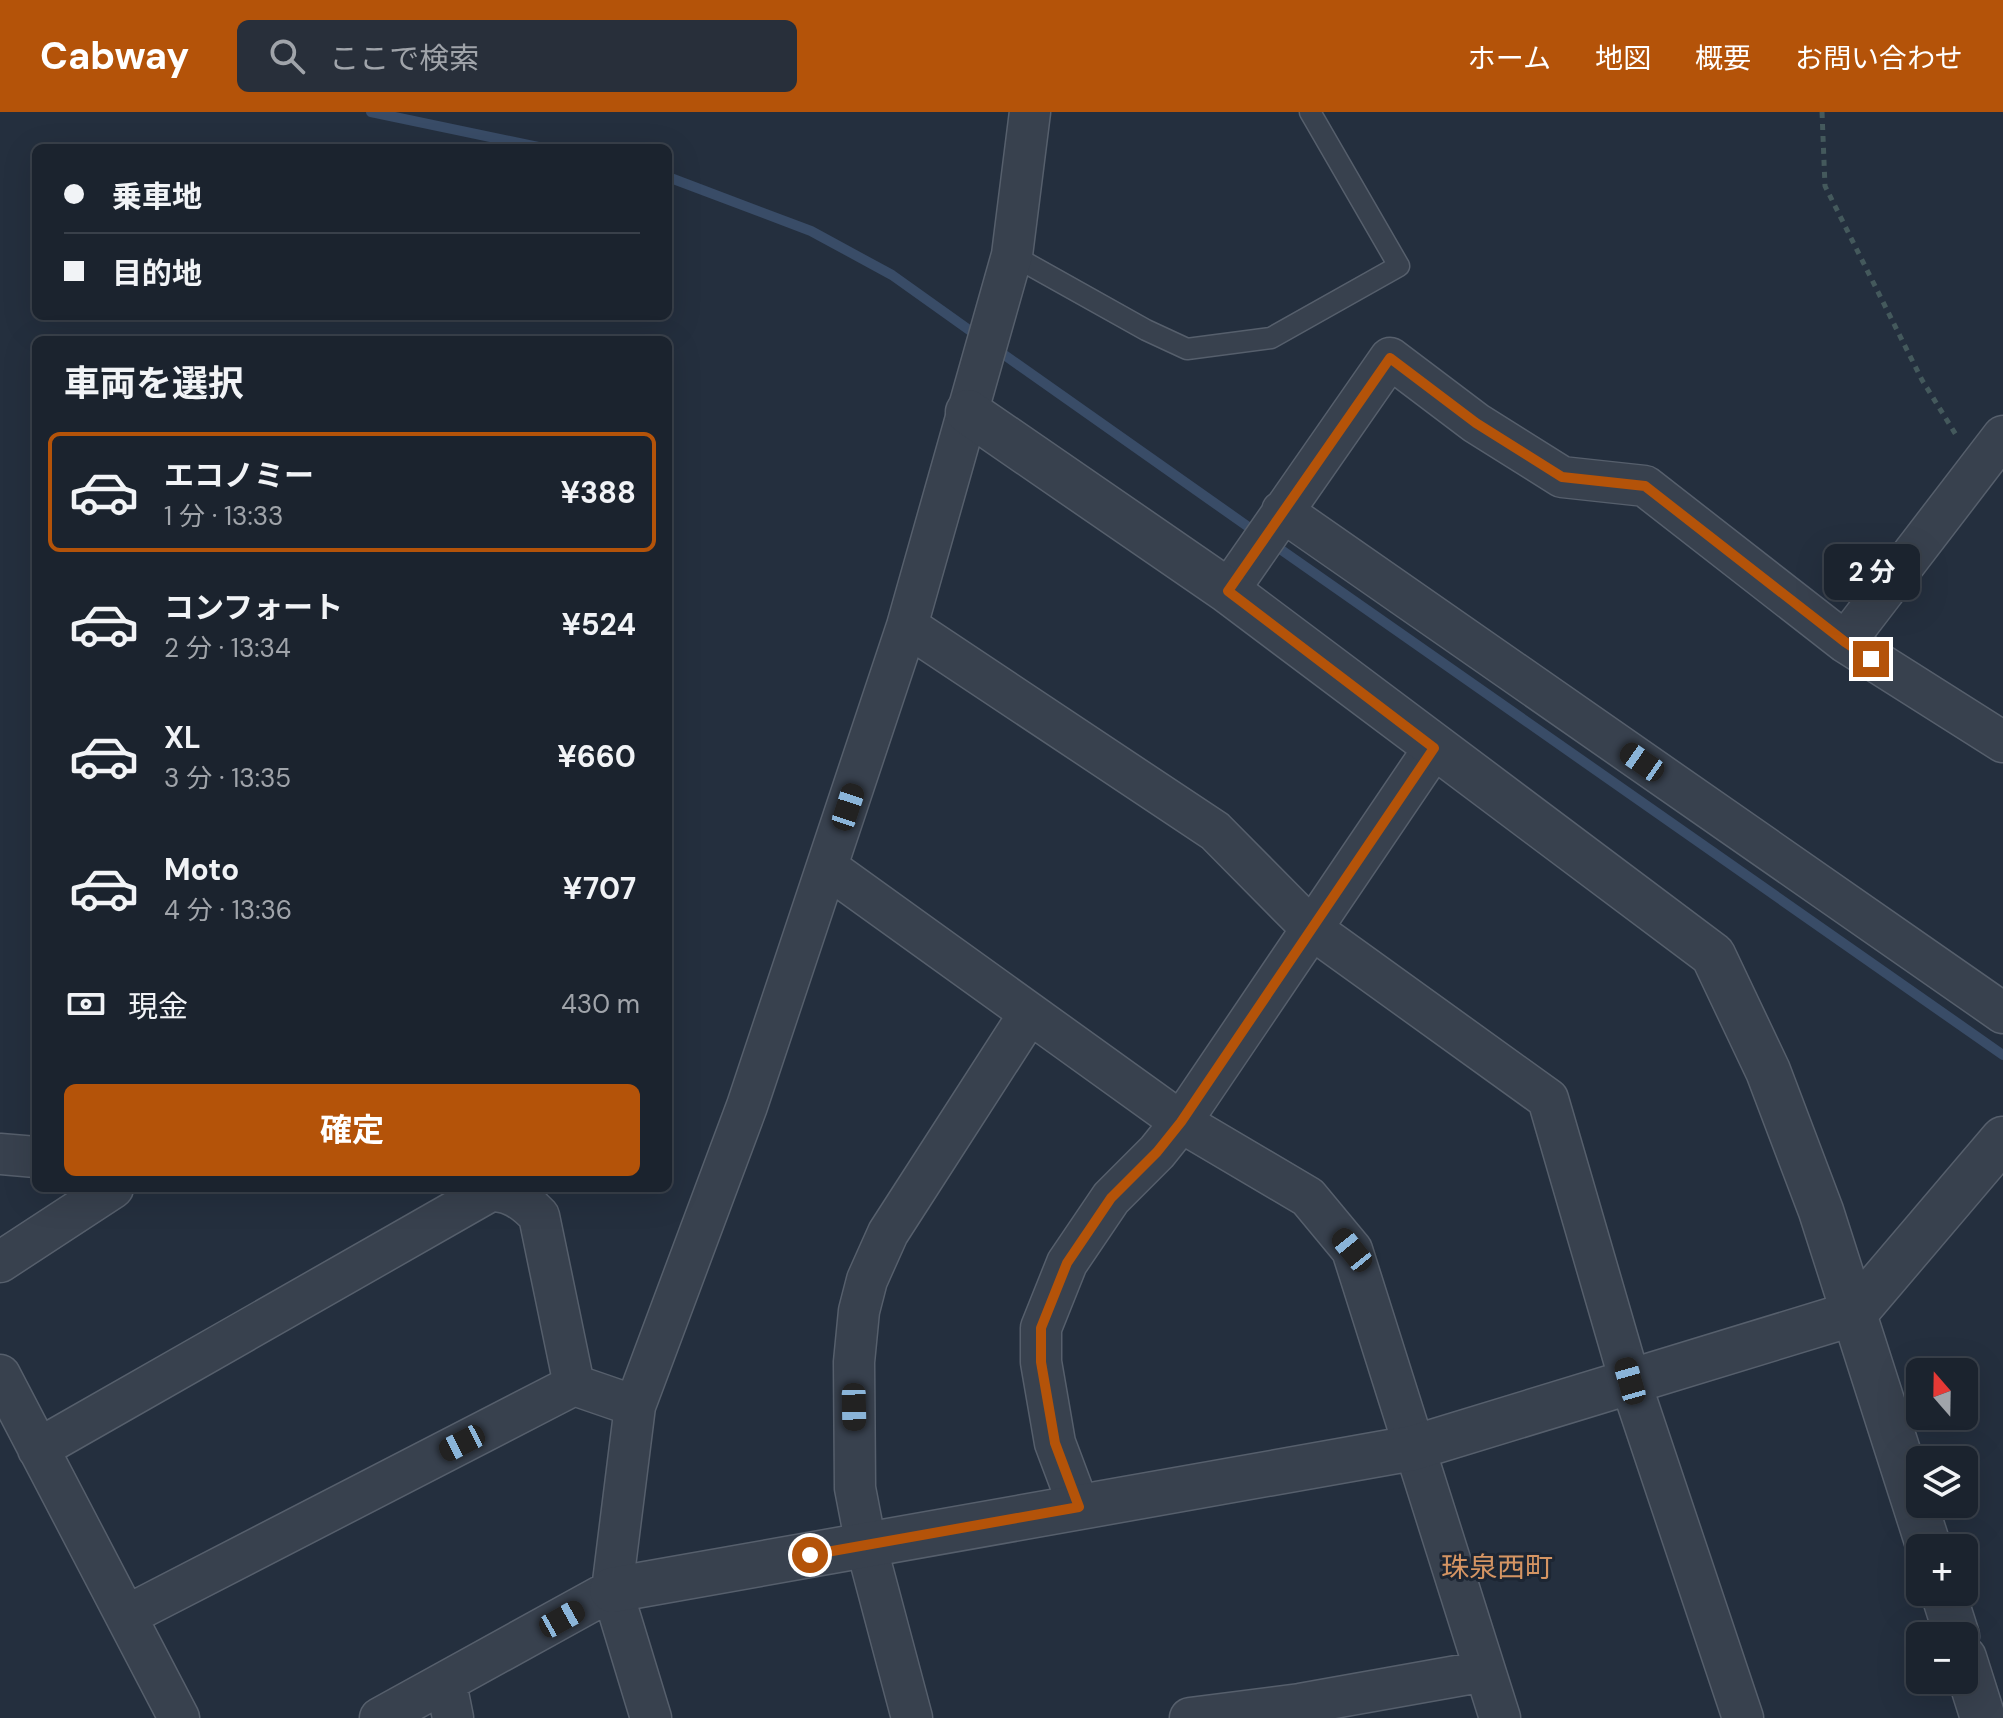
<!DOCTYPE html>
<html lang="ja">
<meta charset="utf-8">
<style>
body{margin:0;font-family:"DM Sans","Noto Sans JP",sans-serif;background:#282f3a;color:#f1f3f6;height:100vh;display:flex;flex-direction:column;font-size:30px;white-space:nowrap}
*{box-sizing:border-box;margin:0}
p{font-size:26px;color:#a0a4aa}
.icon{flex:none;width:44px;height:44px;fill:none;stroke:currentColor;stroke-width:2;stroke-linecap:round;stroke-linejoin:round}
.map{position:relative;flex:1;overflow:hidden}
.panel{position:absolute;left:32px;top:224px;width:640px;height:856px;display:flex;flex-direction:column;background:#1b232e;border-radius:12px;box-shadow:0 8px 32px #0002,0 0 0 2px #39404a}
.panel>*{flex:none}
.hud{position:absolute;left:32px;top:32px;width:640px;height:176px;border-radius:12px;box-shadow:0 8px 32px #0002,0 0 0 2px #39404a;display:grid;align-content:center;height:176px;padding:0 32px;background:#1b232e}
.needle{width:52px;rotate:340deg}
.tools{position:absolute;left:1906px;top:1246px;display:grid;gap:16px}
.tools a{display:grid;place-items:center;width:72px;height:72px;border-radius:12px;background:#1b232e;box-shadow:0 8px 32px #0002,0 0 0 2px #39404a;font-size:40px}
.end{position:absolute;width:36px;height:36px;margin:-18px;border:10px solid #b45309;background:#fff;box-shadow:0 0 0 4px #fff}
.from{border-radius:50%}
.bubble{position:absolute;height:56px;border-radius:12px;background:#1b232e;box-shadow:0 8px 32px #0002,0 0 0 2px #39404a;font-size:26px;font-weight:700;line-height:56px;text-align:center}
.car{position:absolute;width:24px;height:48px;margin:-24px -12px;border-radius:10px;box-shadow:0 0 6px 2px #0007;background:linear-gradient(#222 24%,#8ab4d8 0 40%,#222 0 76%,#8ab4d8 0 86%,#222 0)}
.hud b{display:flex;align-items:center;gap:28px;height:76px;font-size:30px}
.hud b+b{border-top:2px solid #39404a}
.hud i{width:20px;height:20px;background:#f1f3f6}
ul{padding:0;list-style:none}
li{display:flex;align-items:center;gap:24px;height:120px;margin:0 16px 12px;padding:0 16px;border:4px solid transparent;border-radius:12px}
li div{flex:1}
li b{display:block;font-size:30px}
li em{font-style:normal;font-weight:700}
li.selected{border-color:#b45309}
li>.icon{width:72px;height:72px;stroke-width:1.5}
h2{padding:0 32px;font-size:36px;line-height:96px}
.pay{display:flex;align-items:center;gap:20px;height:88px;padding:0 32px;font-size:30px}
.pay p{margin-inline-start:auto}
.button{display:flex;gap:16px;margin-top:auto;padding:16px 32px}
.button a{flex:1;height:92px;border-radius:12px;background:#b45309;color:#fff;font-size:32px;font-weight:700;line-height:92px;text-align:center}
header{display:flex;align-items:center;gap:48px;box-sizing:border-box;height:112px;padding:0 40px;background:#b45309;color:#fff}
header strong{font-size:38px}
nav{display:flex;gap:44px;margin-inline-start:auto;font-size:28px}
.search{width:560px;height:72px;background:#282f3a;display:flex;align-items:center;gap:20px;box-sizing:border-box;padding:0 28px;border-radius:12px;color:#a0a4aa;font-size:30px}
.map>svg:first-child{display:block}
</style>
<header>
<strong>Cabway</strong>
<div class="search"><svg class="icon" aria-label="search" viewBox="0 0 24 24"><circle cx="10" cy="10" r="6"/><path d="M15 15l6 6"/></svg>ここで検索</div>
<nav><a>ホーム</a><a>地図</a><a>概要</a><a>お問い合わせ</a></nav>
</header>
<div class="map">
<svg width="2003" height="1606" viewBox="0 0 2003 1606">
<rect width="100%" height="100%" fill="#242f3e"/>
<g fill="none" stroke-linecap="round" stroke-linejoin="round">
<path stroke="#394c67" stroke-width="10" d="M 371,0 L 543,36
M 668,65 L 811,119 L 892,163 L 979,225
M 996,237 L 1257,421
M 1270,430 L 2003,943"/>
<defs>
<path id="service" d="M 1012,143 L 1146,218 L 1187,237 L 1271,226 L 1399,154 L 1310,0"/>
<path id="minor" d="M 1282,399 L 2003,901
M 1228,479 L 1390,246 L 1476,311 L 1562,365 L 1645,374 L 1845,530 L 2003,630
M 907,514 L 1215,719 L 1312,817 L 1548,987 L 1630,1269 L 1743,1606
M 1845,530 L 2003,324
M 828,756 L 1181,1010 L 1308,1085 L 1352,1138 L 1500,1606
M 0,1042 L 36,1045
M 468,1077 C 502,1079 515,1078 539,1104 L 574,1273 L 635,1294
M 0,1150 L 113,1076
M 0,1263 L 179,1606
M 38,1337 L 492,1078
M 1079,1395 L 1055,1331 L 1041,1250 L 1041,1216 L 1067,1151 L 1111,1086 L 1157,1040 L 1181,1010 L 1434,636
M 126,1504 L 574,1273
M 446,1571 L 453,1606
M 380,1606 L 612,1478
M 651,1606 L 612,1478 L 635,1294 L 747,994 L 907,514 L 1012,143 L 1030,0
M 912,1606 L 866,1433 L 855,1376 L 854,1250 L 859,1199 L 867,1168 L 888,1121 L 1029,902
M 1190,1606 L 1300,1592 L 1485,1559"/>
<path id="tertiary" d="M 968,300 L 1228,479 L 1713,843 L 1768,959 L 1821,1099 L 1929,1436
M 612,1478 L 1413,1336 L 1855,1201 L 2003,1027
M 1943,1480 L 1957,1524
M 1964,1546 L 1983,1606"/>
</defs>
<use href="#service" stroke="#565f6c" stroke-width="23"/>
<use href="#minor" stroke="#565f6c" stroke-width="43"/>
<use href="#tertiary" stroke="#565f6c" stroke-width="47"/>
<path stroke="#44595c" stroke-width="5" stroke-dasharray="6 6" stroke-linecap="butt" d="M 1822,0 L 1825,74 L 1922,268 L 1958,326"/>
<use href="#service" stroke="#38414e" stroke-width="20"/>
<use href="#minor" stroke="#38414e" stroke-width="40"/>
<use href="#tertiary" stroke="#38414e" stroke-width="44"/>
</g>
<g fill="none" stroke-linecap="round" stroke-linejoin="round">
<path stroke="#b45309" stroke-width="10" d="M 810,1443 L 1079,1395 L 1055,1331 L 1041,1250 L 1041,1216 L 1067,1151 L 1111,1086 L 1157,1040 L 1181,1010 L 1434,636 L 1228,479 L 1390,246 L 1476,311 L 1562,365 L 1645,374 L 1845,530 L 1871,547"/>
</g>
<g text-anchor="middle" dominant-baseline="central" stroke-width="6" stroke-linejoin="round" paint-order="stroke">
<g font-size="28" fill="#d59563" stroke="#1d2633">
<text x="1497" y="1455">珠泉西町</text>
</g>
</g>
</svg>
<div class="tools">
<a><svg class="needle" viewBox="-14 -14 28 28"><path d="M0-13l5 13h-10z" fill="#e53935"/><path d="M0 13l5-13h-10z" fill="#a0a4aa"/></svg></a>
<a><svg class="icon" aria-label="layers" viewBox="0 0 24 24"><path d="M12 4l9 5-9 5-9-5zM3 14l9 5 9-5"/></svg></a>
<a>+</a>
<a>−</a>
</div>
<i class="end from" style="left:810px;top:1443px"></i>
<i class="end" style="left:1871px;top:547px"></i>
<div class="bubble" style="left:1824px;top:432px;width:96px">2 分</div>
<i class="car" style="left:1642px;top:650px;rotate:305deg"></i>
<i class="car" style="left:848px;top:695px;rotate:18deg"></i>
<i class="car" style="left:1352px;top:1138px;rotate:321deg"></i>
<i class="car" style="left:1630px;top:1269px;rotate:344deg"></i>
<i class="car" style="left:854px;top:1295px;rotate:179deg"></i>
<i class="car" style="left:462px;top:1331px;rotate:243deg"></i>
<i class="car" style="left:562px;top:1507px;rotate:61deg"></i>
<div class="hud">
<b><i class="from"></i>乗車地</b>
<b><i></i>目的地</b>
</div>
<section class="panel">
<h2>車両を選択</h2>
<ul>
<li class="selected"><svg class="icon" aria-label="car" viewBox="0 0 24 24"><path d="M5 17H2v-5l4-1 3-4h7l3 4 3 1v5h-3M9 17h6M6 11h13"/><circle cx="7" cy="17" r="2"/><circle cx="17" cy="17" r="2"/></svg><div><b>エコノミー</b><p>1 分 · 13:33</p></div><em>¥388</em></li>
<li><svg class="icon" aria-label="car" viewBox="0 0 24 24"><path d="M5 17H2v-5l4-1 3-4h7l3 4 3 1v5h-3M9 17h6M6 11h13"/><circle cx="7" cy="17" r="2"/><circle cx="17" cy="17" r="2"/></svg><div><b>コンフォート</b><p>2 分 · 13:34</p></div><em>¥524</em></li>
<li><svg class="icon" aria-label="car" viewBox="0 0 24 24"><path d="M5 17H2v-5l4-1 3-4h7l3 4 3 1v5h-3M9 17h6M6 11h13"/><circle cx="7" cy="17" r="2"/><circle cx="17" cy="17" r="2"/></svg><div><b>XL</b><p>3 分 · 13:35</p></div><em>¥660</em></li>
<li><svg class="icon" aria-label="car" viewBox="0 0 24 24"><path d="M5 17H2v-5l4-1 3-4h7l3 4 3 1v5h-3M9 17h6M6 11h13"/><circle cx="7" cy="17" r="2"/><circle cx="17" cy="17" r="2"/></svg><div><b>Moto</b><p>4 分 · 13:36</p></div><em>¥707</em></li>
</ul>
<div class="pay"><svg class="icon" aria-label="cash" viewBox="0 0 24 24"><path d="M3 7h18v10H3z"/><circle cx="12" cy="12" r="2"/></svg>現金<p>430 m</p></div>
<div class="button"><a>確定</a></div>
</section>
</div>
